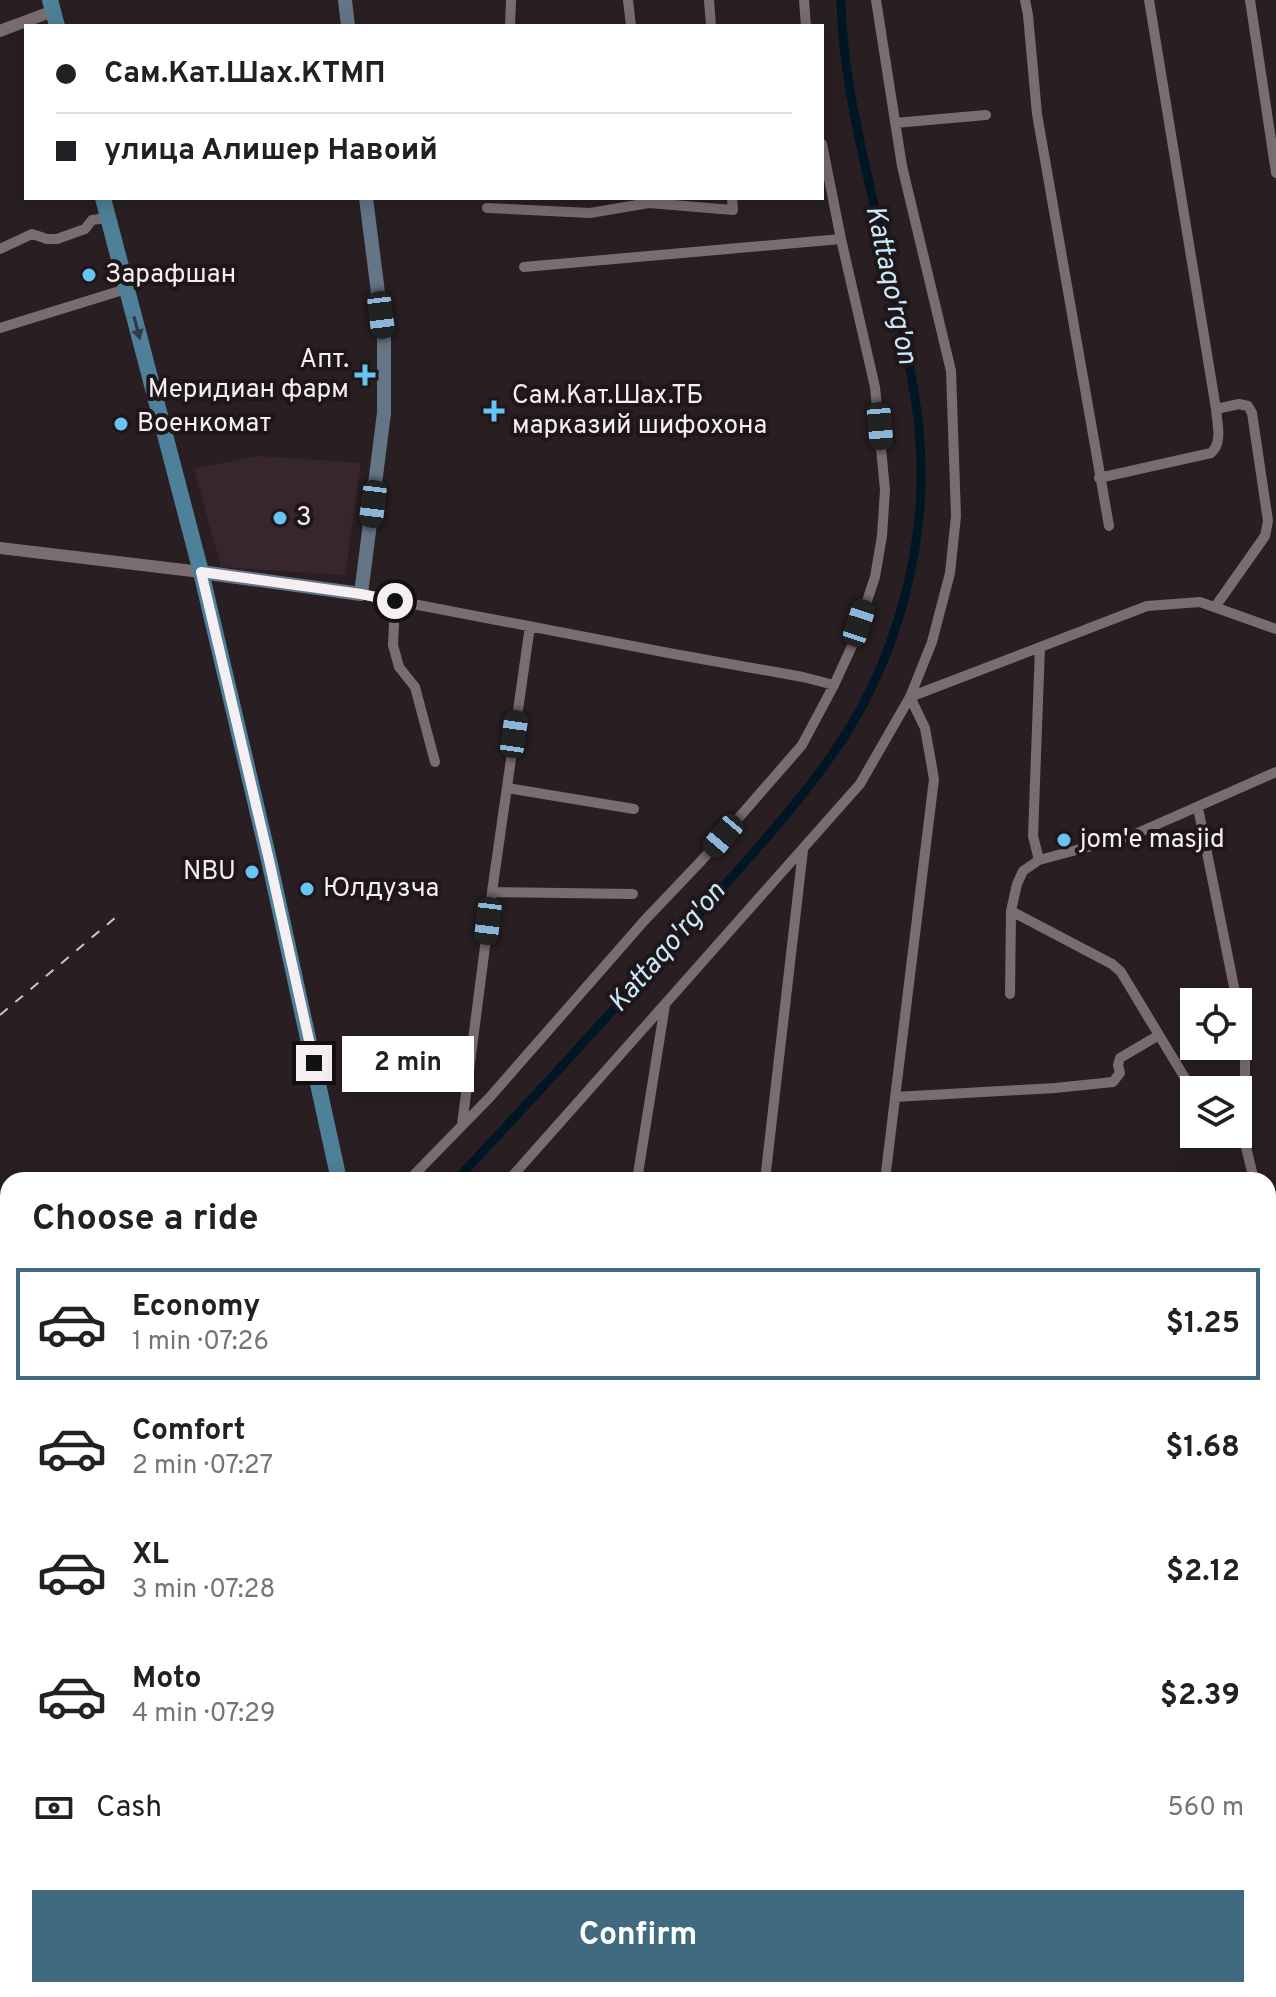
<!DOCTYPE html>
<meta charset="utf-8">
<style>
body{margin:0;font-family:Overpass,sans-serif;background:#f2f2f2;color:#202124;height:100vh;display:flex;flex-direction:column;font-size:30px;white-space:nowrap}
*{box-sizing:border-box;margin:0}
p{font-size:26px;color:#757577}
.icon{flex:none;width:44px;height:44px;fill:none;stroke:currentColor;stroke-width:2;stroke-linecap:round;stroke-linejoin:round}
.map{position:relative;flex:1;overflow:hidden}
.details{position:absolute;left:0px;top:1172px;width:1276px;height:826px;display:flex;flex-direction:column;background:#fff;border-radius:24px 24px 0 0;box-shadow:0 4px 20px #0003}
.details>*{flex:none}
.banner{position:absolute;left:24px;top:24px;width:800px;height:176px;border-radius:0px;box-shadow:0 4px 20px #0003;display:grid;align-content:center;height:176px;padding:0 32px;background:#fff}
.buttons{position:absolute;left:1180px;top:988px;display:grid;gap:16px}
.buttons a{display:grid;place-items:center;width:72px;height:72px;border-radius:0px;background:#fff;box-shadow:0 4px 20px #0003;font-size:40px}
.end{position:absolute;width:36px;height:36px;margin:-18px;border:10px solid #f6eff2;background:#111;box-shadow:0 0 0 4px #111}
.from{border-radius:50%}
.bubble{position:absolute;height:56px;border-radius:0px;background:#fff;box-shadow:0 4px 20px #0003;font-size:26px;font-weight:700;line-height:56px;text-align:center}
.car{position:absolute;width:24px;height:48px;margin:-24px -12px;border-radius:10px;box-shadow:0 0 6px 2px #0007;background:linear-gradient(#222 24%,#8ab4d8 0 40%,#222 0 76%,#8ab4d8 0 86%,#222 0)}
.banner b{display:flex;align-items:center;gap:28px;height:76px;font-size:30px}
.banner b+b{border-top:2px solid #e0e0e0}
.banner i{width:20px;height:20px;background:#202124}
ul{padding:0;list-style:none}
li{display:flex;align-items:center;gap:24px;height:112px;margin:0 16px 12px;padding:0 16px;border:4px solid transparent;border-radius:0px}
li div{flex:1}
li b{display:block;font-size:30px}
li em{font-style:normal;font-weight:700}
li.selected{border-color:#406a80}
li>.icon{width:72px;height:72px;stroke-width:1.5}
h2{padding:0 32px;font-size:36px;line-height:96px}
.pay{display:flex;align-items:center;gap:20px;height:88px;padding:0 32px;font-size:30px}
.pay p{margin-inline-start:auto}
.primary-button{display:flex;gap:16px;margin-top:auto;padding:16px 32px}
.primary-button a{flex:1;height:92px;border-radius:0px;background:#406a80;color:#fff;font-size:32px;font-weight:700;line-height:92px;text-align:center}
.map>svg:first-child{display:block}
</style>
<div class="map">
<svg width="1276" height="1997" viewBox="0 0 1276 1997">
<rect width="100%" height="100%" fill="#291f22"/>
<path fill="#37272d" d="M 259,456 L 361,463 L 345,575 L 221,567 L 194,469 Z
M 8,1647 L 8,1911 L 0,1912 L 0,1649 Z"/>
<g fill="none" stroke-linecap="round" stroke-linejoin="round">
<path stroke="#001624" stroke-width="9" d="M 456,1180 C 535,1096 613,1011 689,925 C 737,871 787,818 829,759 C 898,664 932,536 918,419 C 907,337 885,255 867,174 C 854,116 842,59 841,0
M 435,1990 L 450,1997
M 929,1990 L 954,1997
M 817,1997 L 862,1990"/>
<path stroke="#796d72" stroke-width="10" d="M 628,0 L 631,26
M 709,0 L 711,26
M 804,0 L 806,26
M 1025,0 L 1028,15 L 1037,114 L 1109,526
M 1250,0 L 1276,173
M 510,26 L 511,0
M 895,123 L 986,115
M 487,208 L 590,213 L 649,203 L 733,210 L 732,198
M 0,249 L 32,234 L 47,239 L 57,239 L 85,229 L 92,220 L 107,218
M 524,267 L 841,239
M 0,328 L 126,289
M 1099,478 L 1211,453 C 1223,443 1217,423 1216,409 L 1149,0
M 361,594 L 674,654 L 803,677 L 834,685
M 395,601 L 393,645 L 399,667 L 415,687 L 435,762
M 1215,607 L 1265,536 L 1268,521 L 1252,413 L 1248,406 L 1239,404 L 1216,409
M 507,788 L 634,809
M 1198,808 L 1237,1002
M 1039,860 L 1033,836 L 1040,647
M 492,892 L 633,894
M 1011,911 L 1112,964 L 1121,972 L 1194,1093
M 1010,994 L 1011,911 L 1017,884 L 1023,871 L 1039,860 L 1133,835 L 1276,772
M 1238,1007 L 1245,1044 L 1245,1143
M 895,1097 L 1055,1088 L 1113,1082 L 1120,1073 L 1118,1065 L 1120,1058 L 1159,1035
M 462,1125 L 492,892 L 530,626
M 1231,1134 L 1245,1143 L 1254,1180
M 409,1180 L 490,1097 L 644,921 L 702,860 L 802,745 L 834,685 L 852,646 L 875,577 L 882,536 L 885,490 L 875,387 L 841,239 L 822,144
M 509,1180 L 860,784 L 910,697 L 932,642 L 950,573 L 956,516 L 951,371 L 902,166 L 876,0
M 637,1180 L 665,1005
M 765,1180 L 803,850
M 885,1180 L 934,779 L 925,728 L 910,697 L 1147,606 L 1200,602 L 1276,629
M 1268,1423 L 1276,1421
M 1268,1583 L 1276,1581
M 0,1619 L 8,1617
M 1268,1743 L 1276,1738
M 1268,1825 L 1276,1826
M 1140,1990 L 1154,1997
M 1233,1997 L 1234,1990"/>
<path stroke="#796d72" stroke-width="12" d="M 0,31 L 53,11
M 0,548 L 201,572
M 1081,1990 L 1087,1997"/>
<path stroke="#647686" stroke-width="14" d="M 345,0 L 348,26
M 201,572 L 361,594 L 384,413 L 384,340 L 366,198
M 0,1293 L 8,1293"/>
<path stroke="#4e8099" stroke-width="16" d="M 50,0 L 57,26
M 103,198 L 201,572 L 269,860 L 339,1180
M 1268,1200 L 1276,1199"/>
<path stroke="#cdc5c8" stroke-width="2" stroke-dasharray="10 10" stroke-linecap="butt" d="M 0,1015 L 122,912"/>
</g>
<defs><path id="oneway-solid" d="M-6-.8H1V-3.2L6.5 0L1 3.2V.8H-6Z" transform="scale(2)"/></defs>
<use fill="#2f3b46" href="#oneway-solid" transform="translate(137 328) rotate(75)"/>
<g fill="none" stroke-linecap="round" stroke-linejoin="round">
<path stroke="#f6eff2" stroke-width="10" d="M 314,1063 L 269,860 L 201,572 L 361,594 L 395,601"/>
</g>
<g fill="#68c4f0" stroke="#1f1619" stroke-width="3">
<circle cx="89" cy="275" r="8"/>
<path d="M361 363h8v8h8v8h-8v8h-8v-8h-8v-8h8z"/>
<path d="M490 399h8v8h8v8h-8v8h-8v-8h-8v-8h8z"/>
<circle cx="121" cy="424" r="8"/>
<circle cx="280" cy="518" r="8"/>
<circle cx="1064" cy="840" r="8"/>
<circle cx="252" cy="872" r="8"/>
<circle cx="307" cy="889" r="8"/>
</g>
<g text-anchor="middle" dominant-baseline="central" stroke-width="8" stroke-linejoin="round" paint-order="stroke">
<g font-size="26" fill="#f6eff2" stroke="#1f1619" text-anchor="start">
<text x="105" y="275">Зарафшан</text>
<text x="349" y="360" text-anchor="end">Апт.<tspan x="349" dy="30">Меридиан фарм</tspan></text>
<text x="512" y="396">Сам.Кат.Шах.ТБ<tspan x="512" dy="30">марказий шифохона</tspan></text>
<text x="137" y="424">Военкомат</text>
<text x="296" y="518">3</text>
<text x="1080" y="840">jom'e masjid</text>
<text x="236" y="872" text-anchor="end">NBU</text>
<text x="323" y="889">Юлдузча</text>
</g>
<g font-size="28" font-style="italic" fill="#c7e8f9" stroke="#1f1619">
<text transform="translate(890 285) rotate(78)">Kattaqo'rg'on</text>
<text transform="translate(668 948) rotate(-49)">Kattaqo'rg'on</text>
</g>
</g>
</svg>
<div class="buttons">
<a><svg class="icon" aria-label="locate" viewBox="0 0 24 24"><circle cx="12" cy="12" r="6"/><path d="M12 2v4M12 18v4M2 12h4M18 12h4"/></svg></a>
<a><svg class="icon" aria-label="layers" viewBox="0 0 24 24"><path d="M12 4l9 5-9 5-9-5zM3 14l9 5 9-5"/></svg></a>
</div>
<i class="end from" style="left:395px;top:601px"></i>
<i class="end" style="left:314px;top:1063px"></i>
<div class="bubble" style="left:342px;top:1036px;width:132px">2 min</div>
<i class="car" style="left:381px;top:315px;rotate:173deg"></i>
<i class="car" style="left:880px;top:426px;rotate:175deg"></i>
<i class="car" style="left:373px;top:504px;rotate:187deg"></i>
<i class="car" style="left:859px;top:623px;rotate:18deg"></i>
<i class="car" style="left:514px;top:734px;rotate:8deg"></i>
<i class="car" style="left:723px;top:836px;rotate:220deg"></i>
<i class="car" style="left:488px;top:921px;rotate:187deg"></i>
<div class="banner">
<b><i class="from"></i>Сам.Кат.Шах.КТМП</b>
<b><i></i>улица Алишер Навоий</b>
</div>
<section class="details">
<h2>Choose a ride</h2>
<ul>
<li class="selected"><svg class="icon" aria-label="car" viewBox="0 0 24 24"><path d="M5 17H2v-5l4-1 3-4h7l3 4 3 1v5h-3M9 17h6M6 11h13"/><circle cx="7" cy="17" r="2"/><circle cx="17" cy="17" r="2"/></svg><div><b>Economy</b><p>1 min · 07:26</p></div><em>$1.25</em></li>
<li><svg class="icon" aria-label="car" viewBox="0 0 24 24"><path d="M5 17H2v-5l4-1 3-4h7l3 4 3 1v5h-3M9 17h6M6 11h13"/><circle cx="7" cy="17" r="2"/><circle cx="17" cy="17" r="2"/></svg><div><b>Comfort</b><p>2 min · 07:27</p></div><em>$1.68</em></li>
<li><svg class="icon" aria-label="car" viewBox="0 0 24 24"><path d="M5 17H2v-5l4-1 3-4h7l3 4 3 1v5h-3M9 17h6M6 11h13"/><circle cx="7" cy="17" r="2"/><circle cx="17" cy="17" r="2"/></svg><div><b>XL</b><p>3 min · 07:28</p></div><em>$2.12</em></li>
<li><svg class="icon" aria-label="car" viewBox="0 0 24 24"><path d="M5 17H2v-5l4-1 3-4h7l3 4 3 1v5h-3M9 17h6M6 11h13"/><circle cx="7" cy="17" r="2"/><circle cx="17" cy="17" r="2"/></svg><div><b>Moto</b><p>4 min · 07:29</p></div><em>$2.39</em></li>
</ul>
<div class="pay"><svg class="icon" aria-label="cash" viewBox="0 0 24 24"><path d="M3 7h18v10H3z"/><circle cx="12" cy="12" r="2"/></svg>Cash<p>560 m</p></div>
<div class="primary-button"><a>Confirm</a></div>
</section>
</div>
